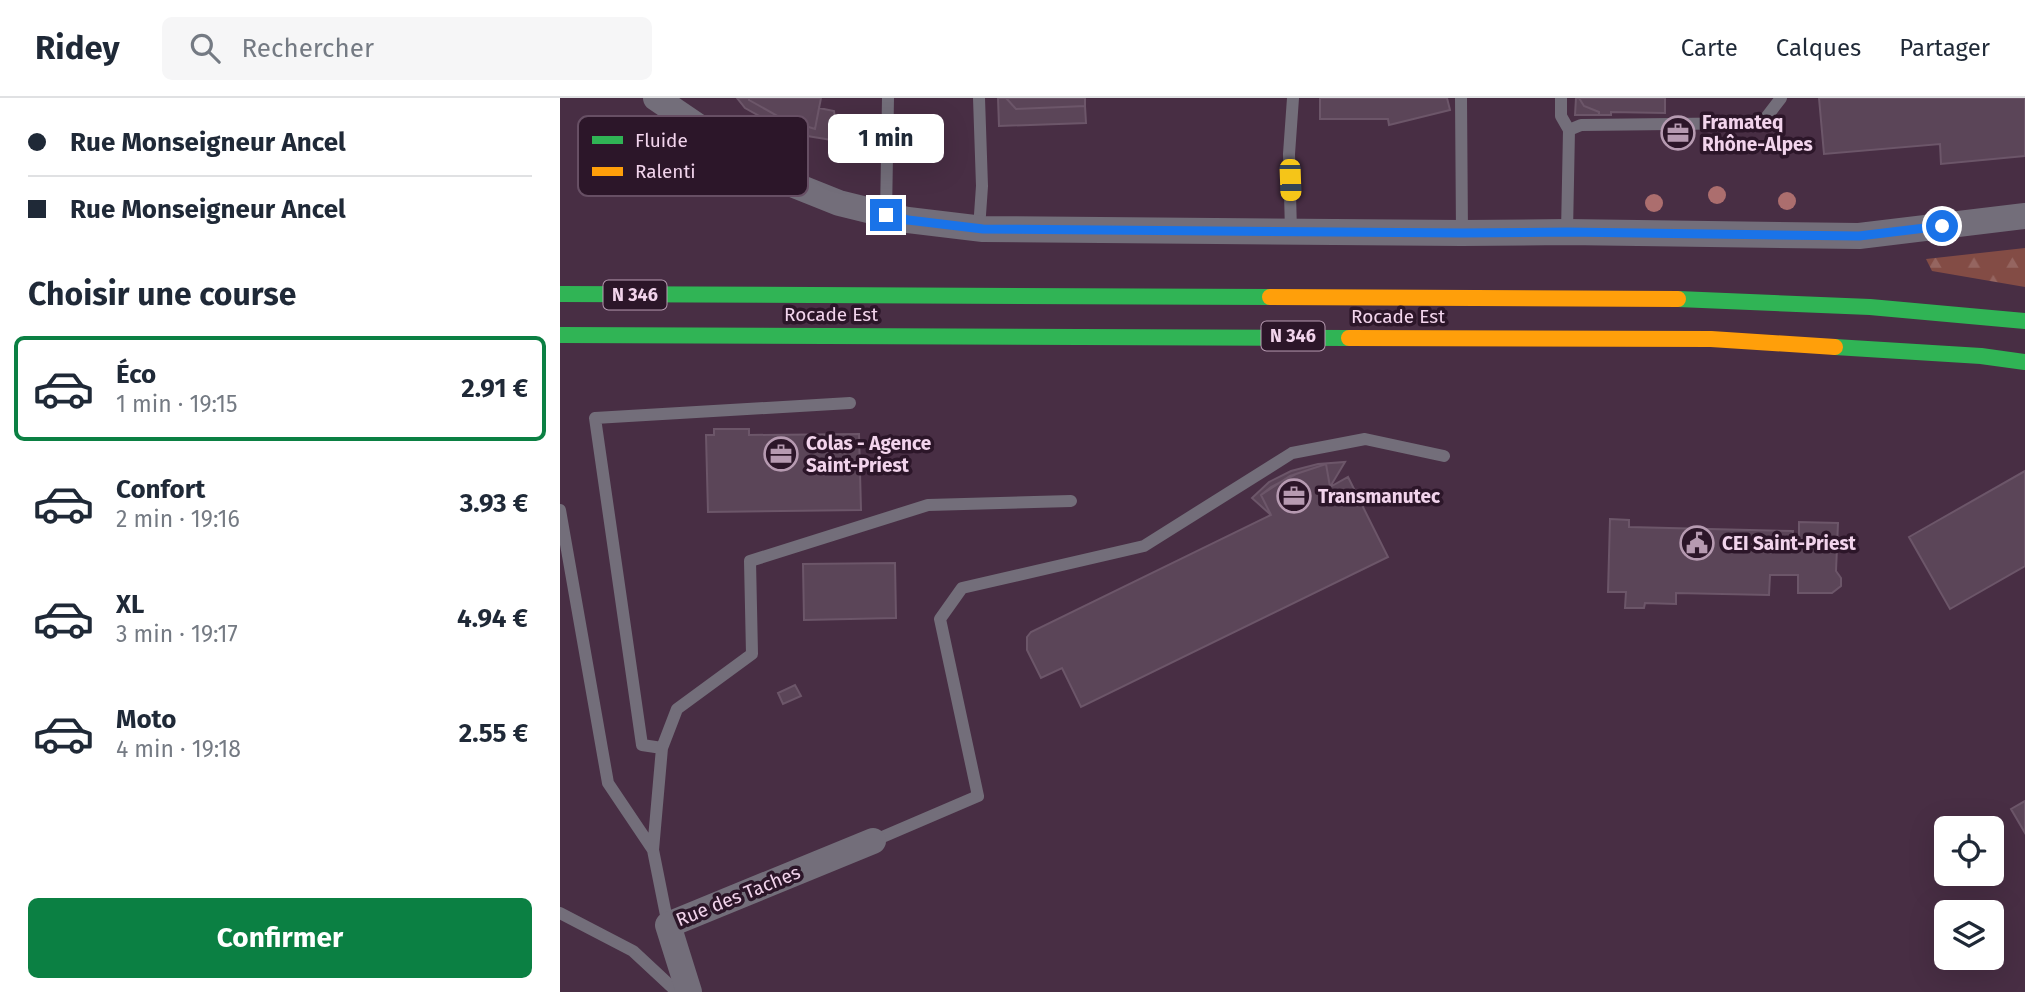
<!DOCTYPE html>
<html lang="fr">
<meta charset="utf-8">
<style>
body{margin:0;font-family:"Fira Sans",sans-serif;background:#f6f6f7;color:#1f2937;height:100vh;display:flex;flex-direction:column;font-size:26px;white-space:nowrap}
*{box-sizing:border-box;margin:0}
p{font-size:23px;color:#747a83}
.icon{flex:none;width:38px;height:38px;fill:none;stroke:currentColor;stroke-width:2;stroke-linecap:round;stroke-linejoin:round}
.map{position:relative;flex:1;overflow:hidden}
.drawer{display:flex;flex-direction:column;background:#fff;width:560px}
.drawer>*{flex:none}
.top-card{display:grid;align-content:center;height:154px;padding:0 28px;background:#fff}
.fabs{position:absolute;left:1374px;top:718px;display:grid;gap:14px}
.fabs a{display:grid;place-items:center;width:70px;height:70px;border-radius:10px;background:#fff;box-shadow:0 7px 28px #0002;font-size:35px}
.end{position:absolute;width:32px;height:32px;margin:-16px;border:9px solid #1a73e8;background:#fff;box-shadow:0 0 0 4px #fff}
.from{border-radius:50%}
.bubble{position:absolute;height:49px;border-radius:10px;background:#fff;box-shadow:0 7px 28px #0002;font-size:23px;font-weight:700;line-height:49px;text-align:center}
.car{position:absolute;width:21px;height:42px;margin:-21px -10px;border-radius:9px;box-shadow:0 0 5px 2px #0007;background:linear-gradient(#f5c518 24%,#345 0 40%,#f5c518 0 76%,#345 0 86%,#f5c518 0)}
.top-card b{display:flex;align-items:center;gap:24px;height:66px;font-size:26px}
.top-card b+b{border-top:2px solid #e0e1e3}
.top-card i{width:18px;height:18px;background:#1f2937}
ul{padding:0;list-style:none}
li{display:flex;align-items:center;gap:21px;height:105px;margin:0 14px 10px;padding:0 14px;border:4px solid transparent;border-radius:10px}
li div{flex:1}
li b{display:block;font-size:26px}
li em{font-style:normal;font-weight:700}
li.selected{border-color:#0b8043}
li>.icon{width:63px;height:63px;stroke-width:1.5}
h2{padding:0 28px;font-size:32px;line-height:84px}
.cta{display:flex;gap:14px;margin-top:auto;padding:14px 28px}
.cta a{flex:1;height:80px;border-radius:10px;background:#0b8043;color:#fff;font-size:28px;font-weight:700;line-height:80px;text-align:center}
header{display:flex;align-items:center;gap:42px;box-sizing:border-box;height:98px;padding:0 35px;background:#fff;border-bottom:2px solid #e0e1e3}
header strong{font-size:33px}
nav{display:flex;gap:38px;margin-inline-start:auto;font-size:24px}
.search{width:490px;height:63px;background:#f6f6f7;display:flex;align-items:center;gap:18px;box-sizing:border-box;padding:0 24px;border-radius:10px;color:#747a83;font-size:26px}
main{display:flex;flex:1;min-height:0}
.map>svg:first-child{display:block}
</style>
<header>
<strong>Ridey</strong>
<div class="search"><svg class="icon" aria-label="search" viewBox="0 0 24 24"><circle cx="10" cy="10" r="6"/><path d="M15 15l6 6"/></svg>Rechercher</div>
<nav><a>Carte</a><a>Calques</a><a>Partager</a></nav>
</header>
<main>
<section class="drawer">
<div class="top-card">
<b><i class="from"></i>Rue Monseigneur Ancel</b>
<b><i></i>Rue Monseigneur Ancel</b>
</div>
<h2>Choisir une course</h2>
<ul>
<li class="selected"><svg class="icon" aria-label="car" viewBox="0 0 24 24"><path d="M5 17H2v-5l4-1 3-4h7l3 4 3 1v5h-3M9 17h6M6 11h13"/><circle cx="7" cy="17" r="2"/><circle cx="17" cy="17" r="2"/></svg><div><b>Éco</b><p>1 min · 19:15</p></div><em>2.91 €</em></li>
<li><svg class="icon" aria-label="car" viewBox="0 0 24 24"><path d="M5 17H2v-5l4-1 3-4h7l3 4 3 1v5h-3M9 17h6M6 11h13"/><circle cx="7" cy="17" r="2"/><circle cx="17" cy="17" r="2"/></svg><div><b>Confort</b><p>2 min · 19:16</p></div><em>3.93 €</em></li>
<li><svg class="icon" aria-label="car" viewBox="0 0 24 24"><path d="M5 17H2v-5l4-1 3-4h7l3 4 3 1v5h-3M9 17h6M6 11h13"/><circle cx="7" cy="17" r="2"/><circle cx="17" cy="17" r="2"/></svg><div><b>XL</b><p>3 min · 19:17</p></div><em>4.94 €</em></li>
<li><svg class="icon" aria-label="car" viewBox="0 0 24 24"><path d="M5 17H2v-5l4-1 3-4h7l3 4 3 1v5h-3M9 17h6M6 11h13"/><circle cx="7" cy="17" r="2"/><circle cx="17" cy="17" r="2"/></svg><div><b>Moto</b><p>4 min · 19:18</p></div><em>2.55 €</em></li>
</ul>
<div class="cta"><a>Confirmer</a></div>
</section>
<div class="map">
<svg width="1465" height="894" viewBox="0 0 1465 894">
<defs>
<pattern id="forest-firs" width="22" height="20" patternUnits="userSpaceOnUse" patternTransform="scale(1.75)"><rect width="22" height="20" fill="#834c45"/><path d="M5 1l3.5 6h-7zM16 11l3.5 6h-7z" fill="#956560"/></pattern>
</defs>
<rect width="100%" height="100%" fill="#482e44"/>
<path fill="url(#forest-firs)" d="M 1465,150 L 1465,189 L 1372,173 L 1366,161 Z"/>
<path fill="#5b4558" stroke="#6c5669" stroke-width="2" d="M 177,0 L 189,0 L 189,2 L 223,21 L 255,31 L 259,10 L 274,13 L 278,43 L 241,37 L 221,30 L 185,10 Z
M 189,0 L 261,0 L 255,31 L 223,21 L 189,2 Z
M 438,0 L 446,0 L 456,11 L 525,8 L 526,25 L 439,28 Z
M 446,0 L 525,0 L 525,8 L 456,11 Z
M 760,0 L 887,0 L 890,12 L 829,27 L 828,21 L 760,21 Z
M 1016,0 L 1019,0 L 1024,8 L 1039,14 L 1039,17 L 1015,17 Z
M 1019,0 L 1105,0 L 1105,15 L 1051,14 L 1051,17 L 1039,17 L 1039,14 L 1024,8 Z
M 1259,0 L 1465,0 L 1465,58 L 1381,66 L 1380,46 L 1264,56 Z
M 154,331 L 189,331 L 189,337 L 299,336 L 301,412 L 148,414 L 146,337 L 154,337 Z
M 785,364 L 770,389 L 766,366 L 736,376 L 711,389 L 701,397 L 711,417 L 692,400 L 709,384 L 731,373 L 758,366 Z
M 766,366 L 770,389 L 788,379 L 828,459 L 521,609 L 502,570 L 481,580 L 467,552 L 467,539 L 471,534 L 711,417 L 701,397 L 730,378 Z
M 1465,373 L 1465,468 L 1390,511 L 1349,439 Z
M 1050,421 L 1069,422 L 1069,429 L 1233,433 L 1232,448 L 1239,448 L 1239,424 L 1278,425 L 1276,473 L 1281,480 L 1281,488 L 1272,495 L 1238,495 L 1238,477 L 1210,477 L 1209,497 L 1116,495 L 1116,506 L 1085,505 L 1084,510 L 1065,510 L 1066,494 L 1048,494 Z
M 335,465 L 336,520 L 244,522 L 243,466 Z
M 235,587 L 241,598 L 223,606 L 218,595 Z
M 1465,703 L 1465,735 L 1451,711 Z"/>
<g fill="none" stroke-linecap="round" stroke-linejoin="round">
<path stroke="#736e7a" stroke-width="12" d="M 901,0 L 902,135
M 1001,0 L 1001,18 L 1009,32 L 1021,27 L 1202,25 L 1221,0
M 326,116 L 328,0
M 419,131 L 422,88 L 419,0
M 731,134 L 729,56 L 733,0
M 1007,134 L 1009,32
M 0,412 L 48,685 L 93,752
M 102,650 L 82,647 L 35,320 L 290,305
M 313,743 L 418,698 L 380,521 L 402,490 L 584,448 L 732,355 L 805,341 L 884,358
M 0,815 L 73,853 L 117,894
M 108,827 L 93,752 L 102,650 L 117,611 L 192,556 L 190,463 L 368,407 L 511,403"/>
<path stroke="#736e7a" stroke-width="26" d="M 96,0 L 183,59 L 234,87 L 279,105 L 348,122 L 423,131 L 902,135 L 1007,134 L 1299,138 L 1465,118
M 129,894 L 108,827 L 313,743"/>
<path stroke="#30b455" stroke-width="16" d="M 0,196 L 710,199
M 1118,201 L 1310,209 L 1465,223
M 0,237 L 789,240
M 1275,249 L 1421,258 L 1465,264"/>
<path stroke="#ff9f0a" stroke-width="16" d="M 710,199 L 1118,201
M 789,240 L 1151,241 L 1275,249"/>
</g>
<g fill="#ac6e6e">
<circle cx="1157" cy="97" r="9"/>
<circle cx="1227" cy="103" r="9"/>
<circle cx="1094" cy="105" r="9"/>
</g>
<g fill="none" stroke-linecap="round" stroke-linejoin="round">
<path stroke="#1a73e8" stroke-width="9" d="M 326,117 L 348,122 L 423,131 L 902,135 L 1007,134 L 1299,138 L 1382,128"/>
</g>
<defs>
<symbol id="office-ring" viewBox="-11 -11 22 22"><circle r="9.5" fill="#2c1629" stroke="#b69ab1" stroke-width="1.5"/><path d="M-6-3h4V-5.5h4V-3h4V5H-6ZM-1-4.5V-3h2v-1.5ZM-6 0V1H6V0Z" fill="#b69ab1"/></symbol>
<symbol id="civic-ring" viewBox="-11 -11 22 22"><circle r="9.5" fill="#2c1629" stroke="#b69ab1" stroke-width="1.5"/><path d="M-.6-6.5H3V-4.5H.6V-3L4-1V1h2V6H-6V1h2V-1L-.6-3ZM-1.2 2.5V6h2.4V2.5Z" fill="#b69ab1"/></symbol>
</defs>
<g fill-rule="evenodd">
<use href="#office-ring" x="1099" y="16" width="38" height="38"/>
<use href="#office-ring" x="202" y="337" width="38" height="38"/>
<use href="#office-ring" x="715" y="379" width="38" height="38"/>
<use href="#civic-ring" x="1118" y="426" width="38" height="38"/>
</g>
<g text-anchor="middle" dominant-baseline="central" stroke-width="7" stroke-linejoin="round" paint-order="stroke">
<g fill="#2c1629" stroke="#b79bb2" stroke-width="2">
<rect x="43.5" y="182.5" width="63" height="29" rx="5"/>
<rect x="701.5" y="223.5" width="63" height="29" rx="5"/>
</g>
<g font-size="18" font-weight="bold" fill="#f2d4ec">
<text x="75" y="197">N 346</text>
<text x="733" y="238">N 346</text>
</g>
<g font-size="19" font-weight="bold" fill="#f2d4ec" stroke="#2c1629" text-anchor="start">
<text x="1142" y="24">Framateq<tspan x="1142" dy="22">Rhône-Alpes</tspan></text>
<text x="246" y="345">Colas - Agence<tspan x="246" dy="22">Saint-Priest</tspan></text>
<text x="758" y="398">Transmanutec</text>
<text x="1162" y="445">CEI Saint-Priest</text>
</g>
<g font-size="19" fill="#f2d4ec" stroke="#2c1629">
<text x="271" y="216">Rocade Est</text>
<text x="838" y="218">Rocade Est</text>
<text transform="translate(178 798) rotate(-22)">Rue des Taches</text>
</g>
</g>
<rect x="18" y="18" width="230" height="80" rx="10" fill="#2c1629" stroke="#674f64" stroke-width="2"/>
<rect x="32" y="38" width="31" height="8" fill="#30b455"/>
<rect x="32" y="69" width="31" height="9" fill="#ff9f0a"/>
<g font-size="19" fill="#f2d4ec">
<text x="75" y="49">Fluide</text>
<text x="75" y="80">Ralenti</text>
</g>
</svg>
<div class="fabs">
<a><svg class="icon" aria-label="locate" viewBox="0 0 24 24"><circle cx="12" cy="12" r="6"/><path d="M12 2v4M12 18v4M2 12h4M18 12h4"/></svg></a>
<a><svg class="icon" aria-label="layers" viewBox="0 0 24 24"><path d="M12 4l9 5-9 5-9-5zM3 14l9 5 9-5"/></svg></a>
</div>
<i class="end from" style="left:1382px;top:128px"></i>
<i class="end" style="left:326px;top:117px"></i>
<div class="bubble" style="left:268px;top:16px;width:116px">1 min</div>
<i class="car" style="left:730px;top:82px;rotate:178deg"></i>
</div>
</main>
